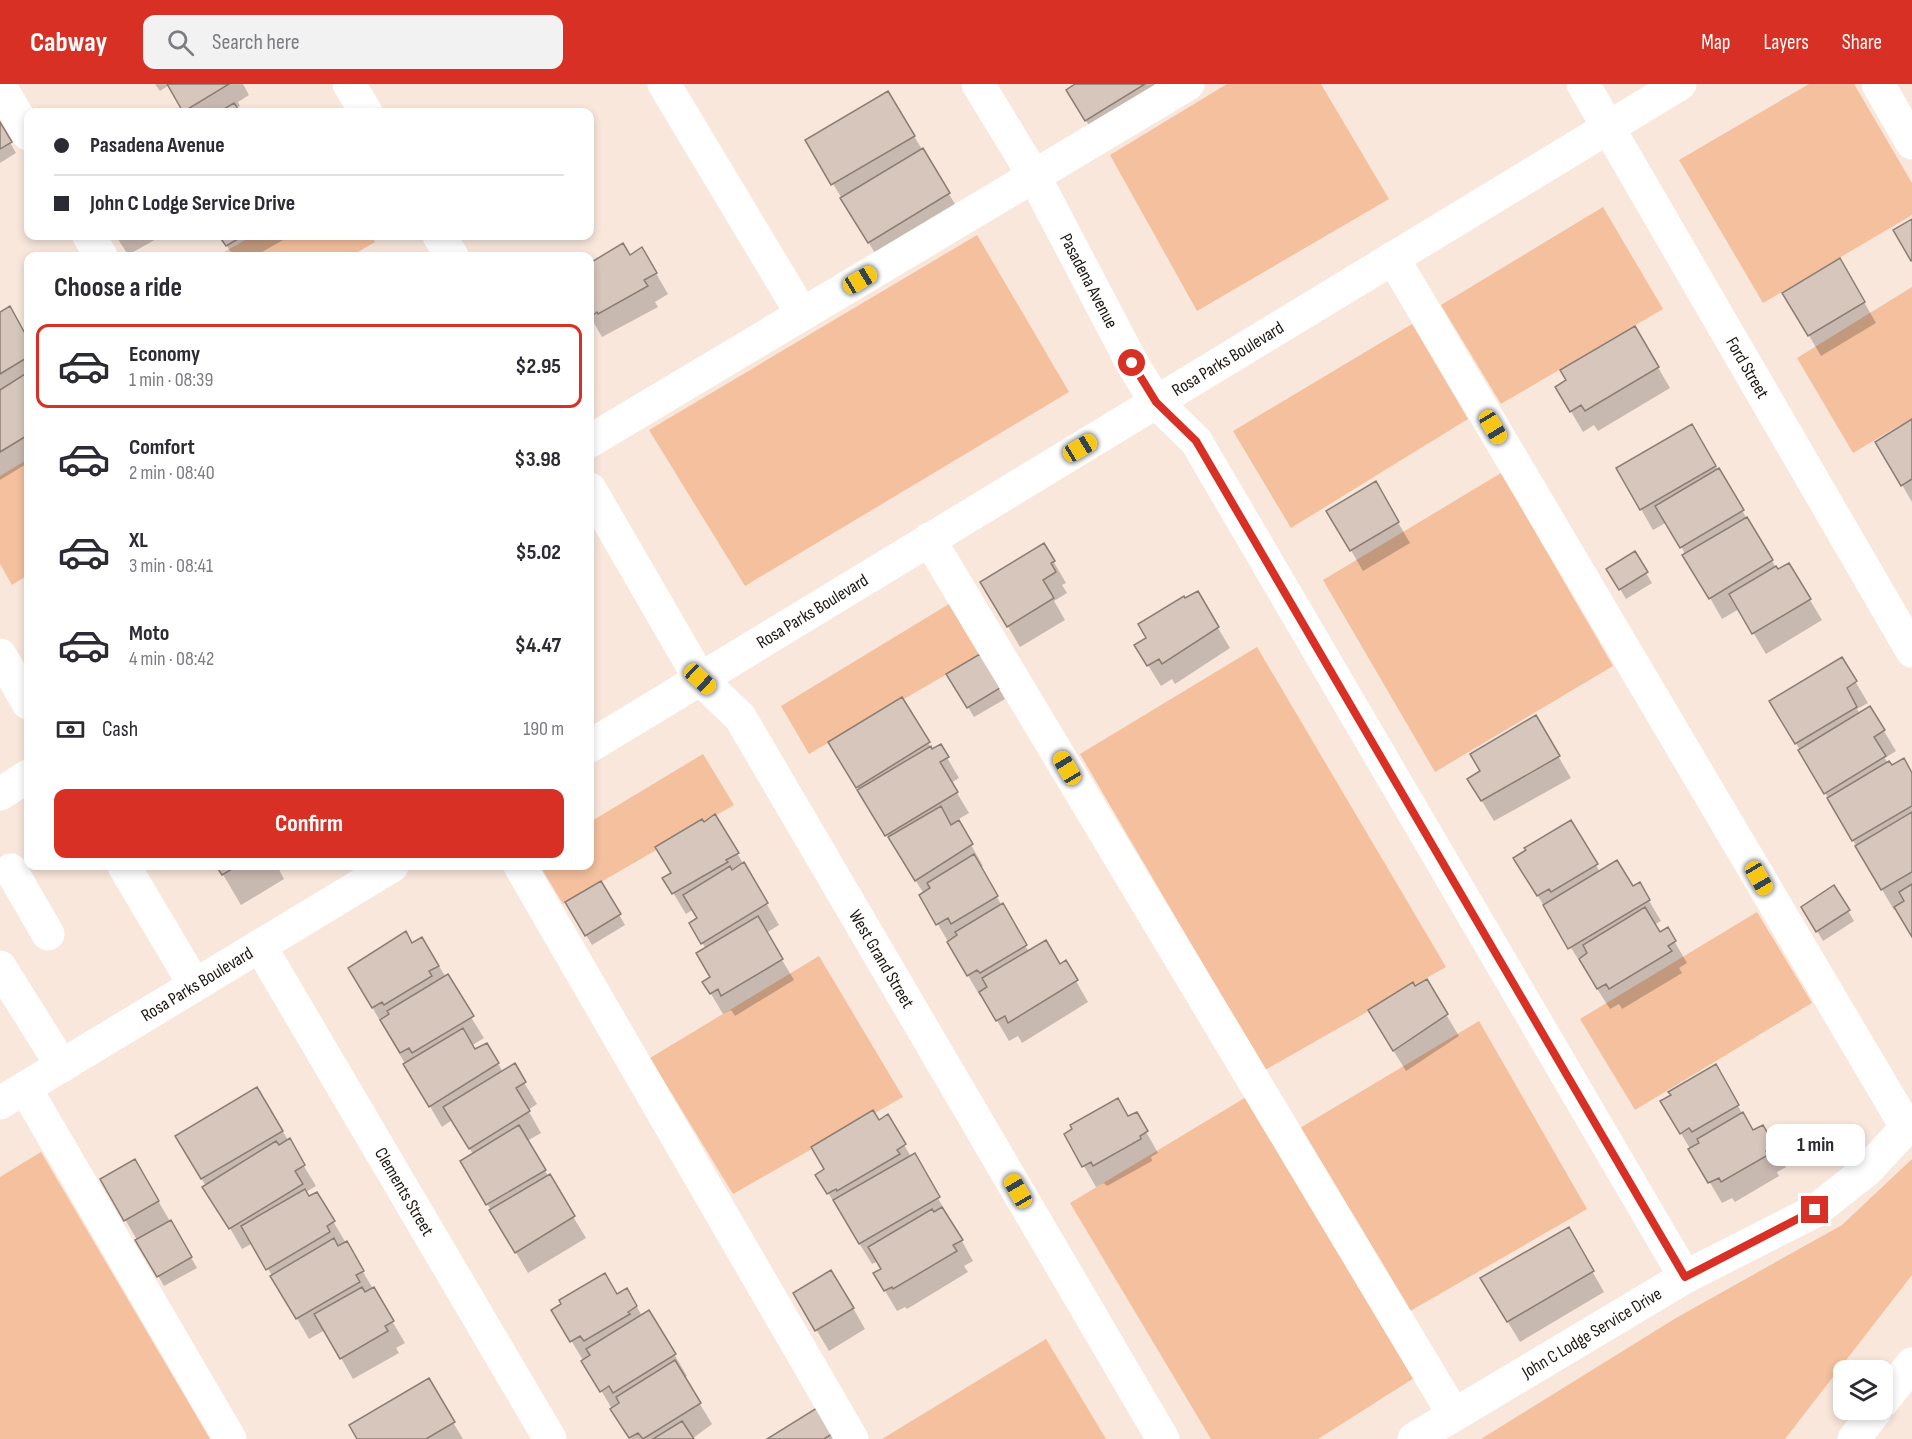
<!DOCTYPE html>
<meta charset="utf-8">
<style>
body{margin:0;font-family:"Sofia Sans Condensed",sans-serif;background:#f2f2f3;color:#2b2b33;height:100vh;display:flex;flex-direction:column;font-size:22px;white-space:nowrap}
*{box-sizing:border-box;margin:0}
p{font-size:20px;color:#7c7c81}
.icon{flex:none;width:33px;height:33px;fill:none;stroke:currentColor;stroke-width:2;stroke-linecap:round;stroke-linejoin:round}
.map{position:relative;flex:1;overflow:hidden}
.panel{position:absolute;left:24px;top:168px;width:570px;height:618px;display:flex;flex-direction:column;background:#fff;border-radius:12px;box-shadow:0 3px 9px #0003}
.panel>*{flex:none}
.guide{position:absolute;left:24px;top:24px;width:570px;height:132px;border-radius:12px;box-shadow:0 3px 9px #0003;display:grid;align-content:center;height:132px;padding:0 30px;background:#fff}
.buttons{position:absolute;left:1833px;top:1276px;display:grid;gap:12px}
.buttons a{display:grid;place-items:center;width:60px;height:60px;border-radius:12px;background:#fff;box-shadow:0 3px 9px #0003;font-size:30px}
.end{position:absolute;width:27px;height:27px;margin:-14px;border:8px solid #d93025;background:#fff;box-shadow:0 0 0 3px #fff}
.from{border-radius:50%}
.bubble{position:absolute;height:42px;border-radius:12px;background:#fff;box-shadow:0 3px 9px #0003;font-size:20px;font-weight:700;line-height:42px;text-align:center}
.car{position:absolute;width:18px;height:36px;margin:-18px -9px;border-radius:8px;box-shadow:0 0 4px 2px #0007;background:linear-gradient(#f5c518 24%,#345 0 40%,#f5c518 0 76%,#345 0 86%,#f5c518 0)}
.guide b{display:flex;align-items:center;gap:21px;height:57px;font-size:22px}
.guide b+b{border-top:2px solid #e1e1e2}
.guide i{width:15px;height:15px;background:#2b2b33}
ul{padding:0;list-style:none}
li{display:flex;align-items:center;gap:18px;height:84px;margin:0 12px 9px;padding:0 18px;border:3px solid transparent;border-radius:12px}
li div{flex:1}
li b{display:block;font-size:22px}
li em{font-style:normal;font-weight:700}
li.active{border-color:#d93025}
li>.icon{width:54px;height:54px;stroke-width:1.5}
h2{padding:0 30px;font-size:27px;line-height:72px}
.pay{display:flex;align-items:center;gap:15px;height:66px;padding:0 30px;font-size:22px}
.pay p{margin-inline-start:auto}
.primary-button{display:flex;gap:12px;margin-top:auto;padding:12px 30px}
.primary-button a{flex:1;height:69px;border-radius:12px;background:#d93025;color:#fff;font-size:24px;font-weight:700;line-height:69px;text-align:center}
header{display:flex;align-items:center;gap:36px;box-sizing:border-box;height:84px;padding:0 30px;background:#d93025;color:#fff}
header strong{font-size:28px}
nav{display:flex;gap:33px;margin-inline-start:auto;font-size:21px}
.search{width:420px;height:54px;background:#f2f2f3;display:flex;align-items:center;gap:15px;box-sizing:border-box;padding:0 21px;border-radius:12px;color:#7c7c81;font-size:22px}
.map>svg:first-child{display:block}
</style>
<header>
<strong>Cabway</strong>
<div class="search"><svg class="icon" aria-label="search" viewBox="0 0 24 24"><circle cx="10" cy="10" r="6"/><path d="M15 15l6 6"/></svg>Search here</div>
<nav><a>Map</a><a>Layers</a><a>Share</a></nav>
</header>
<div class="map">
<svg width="1912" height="1355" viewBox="0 0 1912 1355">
<rect width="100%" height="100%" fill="#f9e7dc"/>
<path fill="#f4c09e" d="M 1227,0 L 1321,0 L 1389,115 L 1197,227 L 1110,71 Z
M 1809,0 L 1854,0 L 1912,99 L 1912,131 L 1763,219 L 1679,76 Z
M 1603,123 L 1663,225 L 1501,320 L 1441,221 Z
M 977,151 L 1069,308 L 745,502 L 649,346 Z
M 252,152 L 371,152 L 375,158 L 351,172 L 217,172 Z
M 1912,203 L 1912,334 L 1853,369 L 1797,274 Z
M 1412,240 L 1468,335 L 1291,444 L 1233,347 Z
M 28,375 L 28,491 L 12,501 L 0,480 L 0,392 Z
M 1501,389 L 1613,582 L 1435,688 L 1323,496 Z
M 949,520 L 980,571 L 809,670 L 781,622 Z
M 1257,563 L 1446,883 L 1265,986 L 1080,670 Z
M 703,670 L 734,721 L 563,820 L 540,782 L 590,782 L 590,738 Z
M 1757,828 L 1812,919 L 1635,1026 L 1580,935 Z
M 819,872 L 903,1013 L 733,1110 L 650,974 Z
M 1479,937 L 1587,1125 L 1405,1230 L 1300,1044 Z
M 1248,1012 L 1414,1294 L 1318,1355 L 1211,1355 L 1070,1119 Z
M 41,1068 L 210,1355 L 0,1355 L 0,1093 Z
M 1912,1075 L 1912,1191 L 1785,1355 L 1481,1355 L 1676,1234 L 1842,1141 Z
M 1046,1255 L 1106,1355 L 882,1355 Z"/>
<path fill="#0003" d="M 155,0 L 243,0 L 249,11 L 238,18 L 240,22 L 236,24 L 238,28 L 185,28 L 169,1 L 160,7 Z
M 1078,0 L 1187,0 L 1098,57 L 1068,6 Z
M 888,9 L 961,130 L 881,179 L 807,57 Z
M 0,41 L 16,69 L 0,79 Z
M 116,152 L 156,152 L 158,154 L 128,171 Z
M 221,152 L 290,152 L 255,172 L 233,172 Z
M 622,161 L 629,173 L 642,165 L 668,210 L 655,218 L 658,223 L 602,253 L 590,232 L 590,181 Z
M 1840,176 L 1876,239 L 1821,272 L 1784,209 Z
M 9,224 L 28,258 L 28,379 L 0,396 L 0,230 Z
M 1635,244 L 1670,304 L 1598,347 L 1594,341 L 1583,348 L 1569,324 Z
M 1912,337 L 1912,418 L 1877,358 Z
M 1692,342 L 1778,487 L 1789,481 L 1822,536 L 1766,570 L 1739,525 L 1722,535 L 1667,438 L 1653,446 L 1618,385 Z
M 1375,399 L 1410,459 L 1363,487 L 1328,427 Z
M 1044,461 L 1066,499 L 1062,501 L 1067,509 L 1054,517 L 1065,536 L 1020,563 L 994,519 Z
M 1634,469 L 1652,499 L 1626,515 L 1608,485 Z
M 1197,509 L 1230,564 L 1175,600 L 1172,595 L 1161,602 L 1136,562 L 1148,555 L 1185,516 Z
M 979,572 L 1005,615 L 974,633 L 948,591 Z
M 1842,575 L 1868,619 L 1857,625 L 1860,630 L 1884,647 L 1896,667 L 1885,674 L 1887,678 L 1891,683 L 1912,692 L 1912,851 L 1897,824 L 1894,826 L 1771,617 Z
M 902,615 L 933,667 L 940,662 L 959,694 L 951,699 L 969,729 L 957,736 L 983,782 L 980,784 L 1029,868 L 1059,882 L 1065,878 L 1088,918 L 1022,959 L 1018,952 L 1009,957 L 982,911 L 980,912 L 933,832 L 924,810 L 830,659 Z
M 1535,633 L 1571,694 L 1494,737 L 1469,696 L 1482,688 Z
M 1571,738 L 1600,788 L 1632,804 L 1639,800 L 1661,837 L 1654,841 L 1659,850 L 1667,845 L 1687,879 L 1679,884 L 1682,889 L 1622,925 L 1619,920 L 1610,925 L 1527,795 Z
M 737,769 L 779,841 L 766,849 L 794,896 L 735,932 L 731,926 L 723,930 L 704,898 L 712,894 L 706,865 L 691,840 L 699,835 L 694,825 L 686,830 L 664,794 Z
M 218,782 L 277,782 L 284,795 L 241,821 Z
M 601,799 L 625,841 L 592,861 L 567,819 Z
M 1834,803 L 1854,837 L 1823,857 L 1803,823 Z
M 422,855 L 484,954 L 471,962 L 475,968 L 487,961 L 503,988 L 514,982 L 537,1020 L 528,1026 L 541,1049 L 527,1057 L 586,1154 L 528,1189 L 462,1077 L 473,1070 L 452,1036 L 442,1043 L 362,906 Z
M 1426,897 L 1459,952 L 1406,987 L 1382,948 L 1415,904 Z
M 1715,982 L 1753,1048 L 1762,1043 L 1786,1083 L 1777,1088 L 1779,1092 L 1735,1118 L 1732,1114 L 1722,1119 L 1662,1017 Z
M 257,1005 L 316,1102 L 306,1108 L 310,1114 L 317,1110 L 405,1259 L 396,1264 L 399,1269 L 353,1295 L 325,1246 L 309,1255 L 253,1159 L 242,1165 L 177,1052 Z
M 1136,1030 L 1158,1069 L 1151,1073 L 1152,1077 L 1107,1102 L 1104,1099 L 1096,1103 L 1066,1051 Z
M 888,1032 L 911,1073 L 914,1071 L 973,1177 L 964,1182 L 968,1188 L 907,1225 L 905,1223 L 897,1227 L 875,1190 L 882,1186 L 878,1177 L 872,1180 L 817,1091 Z
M 135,1077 L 197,1184 L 164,1202 L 102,1096 Z
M 1568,1145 L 1604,1208 L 1520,1258 L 1494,1215 Z
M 627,1206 L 642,1232 L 649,1228 L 687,1292 L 684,1294 L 712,1340 L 692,1355 L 630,1355 L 553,1226 L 617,1212 Z
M 795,1210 L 853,1224 L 865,1245 L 829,1267 Z
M 428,1296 L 463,1355 L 359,1355 Z
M 819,1324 L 838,1355 L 770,1355 Z"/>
<path fill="#d7c6bb" stroke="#8c7d73" stroke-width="1.5" d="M 167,0 L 229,0 L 183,28 Z
M 1075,0 L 1145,0 L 1085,37 L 1066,6 Z
M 888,7 L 915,52 L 831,101 L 805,56 Z
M 234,19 L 240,28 L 219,28 Z
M 0,38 L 12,58 L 0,65 Z
M 923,64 L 950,109 L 868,159 L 840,114 Z
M 1912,135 L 1912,176 L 1911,177 L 1893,146 Z
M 219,152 L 243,152 L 226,162 Z
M 623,159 L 630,171 L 642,163 L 657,189 L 644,196 L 648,202 L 598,230 L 597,228 L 590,233 L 590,179 Z
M 1840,174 L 1865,218 L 1808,252 L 1782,209 Z
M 10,222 L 28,255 L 28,273 L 0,290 L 0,228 Z
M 1635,242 L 1659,283 L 1585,327 L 1581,321 L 1570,328 L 1555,303 L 1566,296 L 1560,286 Z
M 28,288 L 28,351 L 0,368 L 0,306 Z
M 1912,335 L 1912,395 L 1901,402 L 1875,358 Z
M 1692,340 L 1716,382 L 1640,426 L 1616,384 Z
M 1719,384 L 1744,426 L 1680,464 L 1655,422 Z
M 1376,397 L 1399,438 L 1350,467 L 1326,427 Z
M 1747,433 L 1773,476 L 1709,515 L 1682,471 Z
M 1044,459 L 1055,477 L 1051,479 L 1056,488 L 1043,496 L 1054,514 L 1007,543 L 980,498 Z
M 1635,467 L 1648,488 L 1619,506 L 1606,485 Z
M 1789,479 L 1811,515 L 1752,550 L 1729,510 L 1776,482 L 1778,485 Z
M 1198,507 L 1219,543 L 1162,580 L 1159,575 L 1147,582 L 1134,561 L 1146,554 L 1138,540 L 1184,512 L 1185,514 Z
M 980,570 L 1000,604 L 967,624 L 946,590 Z
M 1842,573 L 1857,597 L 1847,604 L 1857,623 L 1795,660 L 1769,617 Z
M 902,613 L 930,658 L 856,704 L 828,658 Z
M 1870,622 L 1885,646 L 1874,653 L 1886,672 L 1824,710 L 1798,666 Z
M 1536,631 L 1560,672 L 1481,717 L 1467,695 L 1480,687 L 1470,670 Z
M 941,660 L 949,673 L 940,678 L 958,708 L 885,752 L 857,706 L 931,662 L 932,665 Z
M 1904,674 L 1912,689 L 1912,722 L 1852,757 L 1827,714 L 1889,677 L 1892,681 Z
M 941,722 L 951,741 L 959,736 L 973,760 L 915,797 L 888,753 Z
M 1912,728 L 1912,788 L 1881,806 L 1855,762 Z
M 715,730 L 739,769 L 726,776 L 728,778 L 672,810 L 662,794 L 671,789 L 655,763 L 702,735 L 704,738 Z
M 1571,736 L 1598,780 L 1551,808 L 1549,805 L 1537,812 L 1513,774 L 1526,766 L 1524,764 Z
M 974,770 L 998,812 L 951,840 L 948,834 L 936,841 L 919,811 L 930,804 L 927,799 Z
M 1617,776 L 1633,802 L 1640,798 L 1650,816 L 1568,865 L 1543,821 Z
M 744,778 L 768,819 L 701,860 L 689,839 L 697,834 L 683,811 L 730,782 L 732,786 Z
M 216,782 L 237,782 L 222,791 Z
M 601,797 L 621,830 L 585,852 L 565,818 Z
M 1912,800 L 1912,853 L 1894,823 L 1904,817 L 1899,808 Z
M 1834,801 L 1850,826 L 1816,848 L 1801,823 Z
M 1003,819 L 1027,861 L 980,889 L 977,886 L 967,892 L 947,858 L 957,851 L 955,848 Z
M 1645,823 L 1660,848 L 1668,843 L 1676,857 L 1668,862 L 1672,867 L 1609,905 L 1606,900 L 1597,905 L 1579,875 L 1587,869 L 1583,861 Z
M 758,832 L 783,875 L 721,912 L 718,905 L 710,910 L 702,898 L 710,893 L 696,869 Z
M 406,847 L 412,859 L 422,853 L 439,882 L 429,887 L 432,892 L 384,921 L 382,918 L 372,924 L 348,884 Z
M 1046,856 L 1060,880 L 1066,876 L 1078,896 L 1008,939 L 1005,932 L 996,937 L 979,908 L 987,903 L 982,894 Z
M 448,890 L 474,932 L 412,969 L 409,964 L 400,969 L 380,936 L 389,930 L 387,927 Z
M 1427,895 L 1448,930 L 1393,967 L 1368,926 L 1413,898 L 1415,902 Z
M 463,944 L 475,965 L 487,959 L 499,979 L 429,1023 L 403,980 Z
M 515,979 L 526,998 L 516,1004 L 530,1027 L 469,1065 L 443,1023 Z
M 1716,980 L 1739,1021 L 1692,1048 L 1689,1044 L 1680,1050 L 1660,1017 L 1671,1011 L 1668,1008 Z
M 257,1003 L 283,1047 L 201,1095 L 175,1052 Z
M 1118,1014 L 1128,1032 L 1137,1028 L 1148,1047 L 1140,1052 L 1141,1055 L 1093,1082 L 1091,1078 L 1082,1083 L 1064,1050 L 1072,1045 L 1070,1041 Z
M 873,1026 L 879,1036 L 888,1030 L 906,1060 L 897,1066 L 900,1070 L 837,1107 L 836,1105 L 827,1110 L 815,1091 L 824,1085 L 811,1063 Z
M 1743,1028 L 1753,1046 L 1763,1041 L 1775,1062 L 1766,1067 L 1768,1071 L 1721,1098 L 1719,1094 L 1708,1099 L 1688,1065 L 1699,1059 L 1697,1055 Z
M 519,1041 L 546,1086 L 486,1121 L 460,1077 Z
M 290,1054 L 305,1081 L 295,1087 L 303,1100 L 229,1145 L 202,1103 L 276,1057 L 279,1061 Z
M 915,1069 L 940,1113 L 859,1160 L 833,1116 Z
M 135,1075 L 159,1117 L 124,1137 L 100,1095 Z
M 550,1090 L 575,1132 L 515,1169 L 489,1126 Z
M 305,1105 L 309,1112 L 317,1108 L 335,1137 L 327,1142 L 330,1148 L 266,1186 L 241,1142 Z
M 942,1123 L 963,1156 L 953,1161 L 957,1167 L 893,1205 L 892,1203 L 884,1207 L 873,1189 L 881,1185 L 868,1163 L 932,1125 L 934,1128 Z
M 171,1136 L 192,1173 L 157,1193 L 135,1156 Z
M 1569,1143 L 1594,1187 L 1507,1238 L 1480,1194 Z
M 334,1154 L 338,1162 L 347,1157 L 364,1187 L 356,1191 L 360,1198 L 296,1235 L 270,1192 Z
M 831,1186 L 854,1224 L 815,1247 L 793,1209 Z
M 605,1189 L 617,1210 L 627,1204 L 637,1222 L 628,1228 L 630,1230 L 584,1257 L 580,1252 L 570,1258 L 551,1226 L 561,1220 L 559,1216 Z
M 362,1203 L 365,1208 L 374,1203 L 394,1237 L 385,1242 L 388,1247 L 340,1275 L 314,1230 Z
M 649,1226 L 676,1270 L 613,1309 L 609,1302 L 600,1308 L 581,1277 L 590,1271 L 586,1265 Z
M 675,1276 L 701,1319 L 643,1355 L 638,1349 L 629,1354 L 610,1325 L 619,1319 L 616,1313 Z
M 429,1294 L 455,1338 L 426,1355 L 357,1355 L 349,1341 Z
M 820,1322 L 835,1348 L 824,1355 L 767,1355 Z
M 682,1337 L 694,1355 L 653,1355 Z"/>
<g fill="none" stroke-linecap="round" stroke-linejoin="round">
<g stroke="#fff" stroke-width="33">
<path d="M 349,0 L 366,28"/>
<path d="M 664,0 L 802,230"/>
<path id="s1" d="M 978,0 L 1034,92 L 1132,279 L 1156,318 L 1196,357 L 1685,1193"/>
<path id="s2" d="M 1583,0 L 1912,567"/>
<path d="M 1878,0 L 1912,59"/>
<path d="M 0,2 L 28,50"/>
<path d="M 89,152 L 101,172"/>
<path d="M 439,152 L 452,172"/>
<path d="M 1393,174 L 1907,1044"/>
<path d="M 590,357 L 1188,0"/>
<path id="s3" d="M 590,405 L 700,595 L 740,633 L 1163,1355"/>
<path d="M 929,455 L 1454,1331"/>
<path d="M 0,571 L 28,619"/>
<path id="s4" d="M 590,662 L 1680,0"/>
<path d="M 0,710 L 28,692"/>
<path d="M 124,782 L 194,900"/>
<path d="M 520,782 L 852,1355"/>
<path d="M 11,786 L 48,850"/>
<path id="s5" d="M 260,862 L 550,1355"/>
<path d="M 0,883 L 62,982"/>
<path d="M 25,1004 L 230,1355"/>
<path id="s6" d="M 0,1019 L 392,782"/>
<path id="s7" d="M 1414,1355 L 1685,1193 L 1815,1127 L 1867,1086 L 1912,1038"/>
</g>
<path stroke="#fff" stroke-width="33" d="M 1882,1318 L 1912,1280
M 1854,1355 L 1876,1326"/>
</g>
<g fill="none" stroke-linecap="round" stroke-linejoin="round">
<path stroke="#d93025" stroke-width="8" d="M 1132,279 L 1156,318 L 1196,357 L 1685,1193 L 1815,1126"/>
</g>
<g text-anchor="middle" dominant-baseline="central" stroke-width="5" stroke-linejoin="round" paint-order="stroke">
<g font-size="18" fill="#1e1814" stroke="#f9e7dc">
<text stroke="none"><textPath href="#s1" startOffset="226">Pasadena Avenue</textPath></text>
<text stroke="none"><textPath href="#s4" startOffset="746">Rosa Parks Boulevard</textPath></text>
<text stroke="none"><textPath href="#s2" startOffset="328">Ford Street</textPath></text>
<text stroke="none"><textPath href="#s4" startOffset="260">Rosa Parks Boulevard</textPath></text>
<text stroke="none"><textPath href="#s3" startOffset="555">West Grand Street</textPath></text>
<text stroke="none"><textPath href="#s6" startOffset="230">Rosa Parks Boulevard</textPath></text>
<text stroke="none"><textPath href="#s5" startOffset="285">Clements Street</textPath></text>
<text stroke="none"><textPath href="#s7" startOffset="207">John C Lodge Service Drive</textPath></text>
</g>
</g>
</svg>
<div class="buttons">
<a><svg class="icon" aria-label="layers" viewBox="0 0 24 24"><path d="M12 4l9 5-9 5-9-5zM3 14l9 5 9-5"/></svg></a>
</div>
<i class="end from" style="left:1132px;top:279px"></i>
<i class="end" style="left:1815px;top:1126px"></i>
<div class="bubble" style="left:1766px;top:1040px;width:99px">1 min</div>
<i class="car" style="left:860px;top:196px;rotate:59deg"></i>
<i class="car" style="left:1493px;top:343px;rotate:149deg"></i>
<i class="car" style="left:1080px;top:364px;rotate:59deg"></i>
<i class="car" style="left:700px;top:595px;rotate:133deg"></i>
<i class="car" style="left:1067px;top:684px;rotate:329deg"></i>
<i class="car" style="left:1759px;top:794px;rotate:150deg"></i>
<i class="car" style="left:1018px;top:1107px;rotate:330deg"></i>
<div class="guide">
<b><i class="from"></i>Pasadena Avenue</b>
<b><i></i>John C Lodge Service Drive</b>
</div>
<section class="panel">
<h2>Choose a ride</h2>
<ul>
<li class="active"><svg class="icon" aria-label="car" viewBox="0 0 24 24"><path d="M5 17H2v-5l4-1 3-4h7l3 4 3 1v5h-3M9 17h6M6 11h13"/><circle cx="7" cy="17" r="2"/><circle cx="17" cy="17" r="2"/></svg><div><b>Economy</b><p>1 min · 08:39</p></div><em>$2.95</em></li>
<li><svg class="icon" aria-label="car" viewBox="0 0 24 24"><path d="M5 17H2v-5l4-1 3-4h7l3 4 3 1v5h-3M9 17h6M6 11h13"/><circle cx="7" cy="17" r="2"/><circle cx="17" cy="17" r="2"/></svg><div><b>Comfort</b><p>2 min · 08:40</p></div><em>$3.98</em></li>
<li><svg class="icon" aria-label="car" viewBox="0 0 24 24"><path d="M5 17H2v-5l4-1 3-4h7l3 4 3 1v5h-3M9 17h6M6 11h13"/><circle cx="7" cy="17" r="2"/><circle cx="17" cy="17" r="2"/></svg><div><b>XL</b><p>3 min · 08:41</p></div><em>$5.02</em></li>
<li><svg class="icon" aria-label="car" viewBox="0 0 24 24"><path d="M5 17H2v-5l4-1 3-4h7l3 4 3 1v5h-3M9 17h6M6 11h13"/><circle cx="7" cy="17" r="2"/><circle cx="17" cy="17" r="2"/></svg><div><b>Moto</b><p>4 min · 08:42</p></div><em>$4.47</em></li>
</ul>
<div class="pay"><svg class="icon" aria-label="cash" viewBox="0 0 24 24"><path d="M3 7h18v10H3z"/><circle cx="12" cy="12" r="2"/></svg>Cash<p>190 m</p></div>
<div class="primary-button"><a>Confirm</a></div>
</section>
</div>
